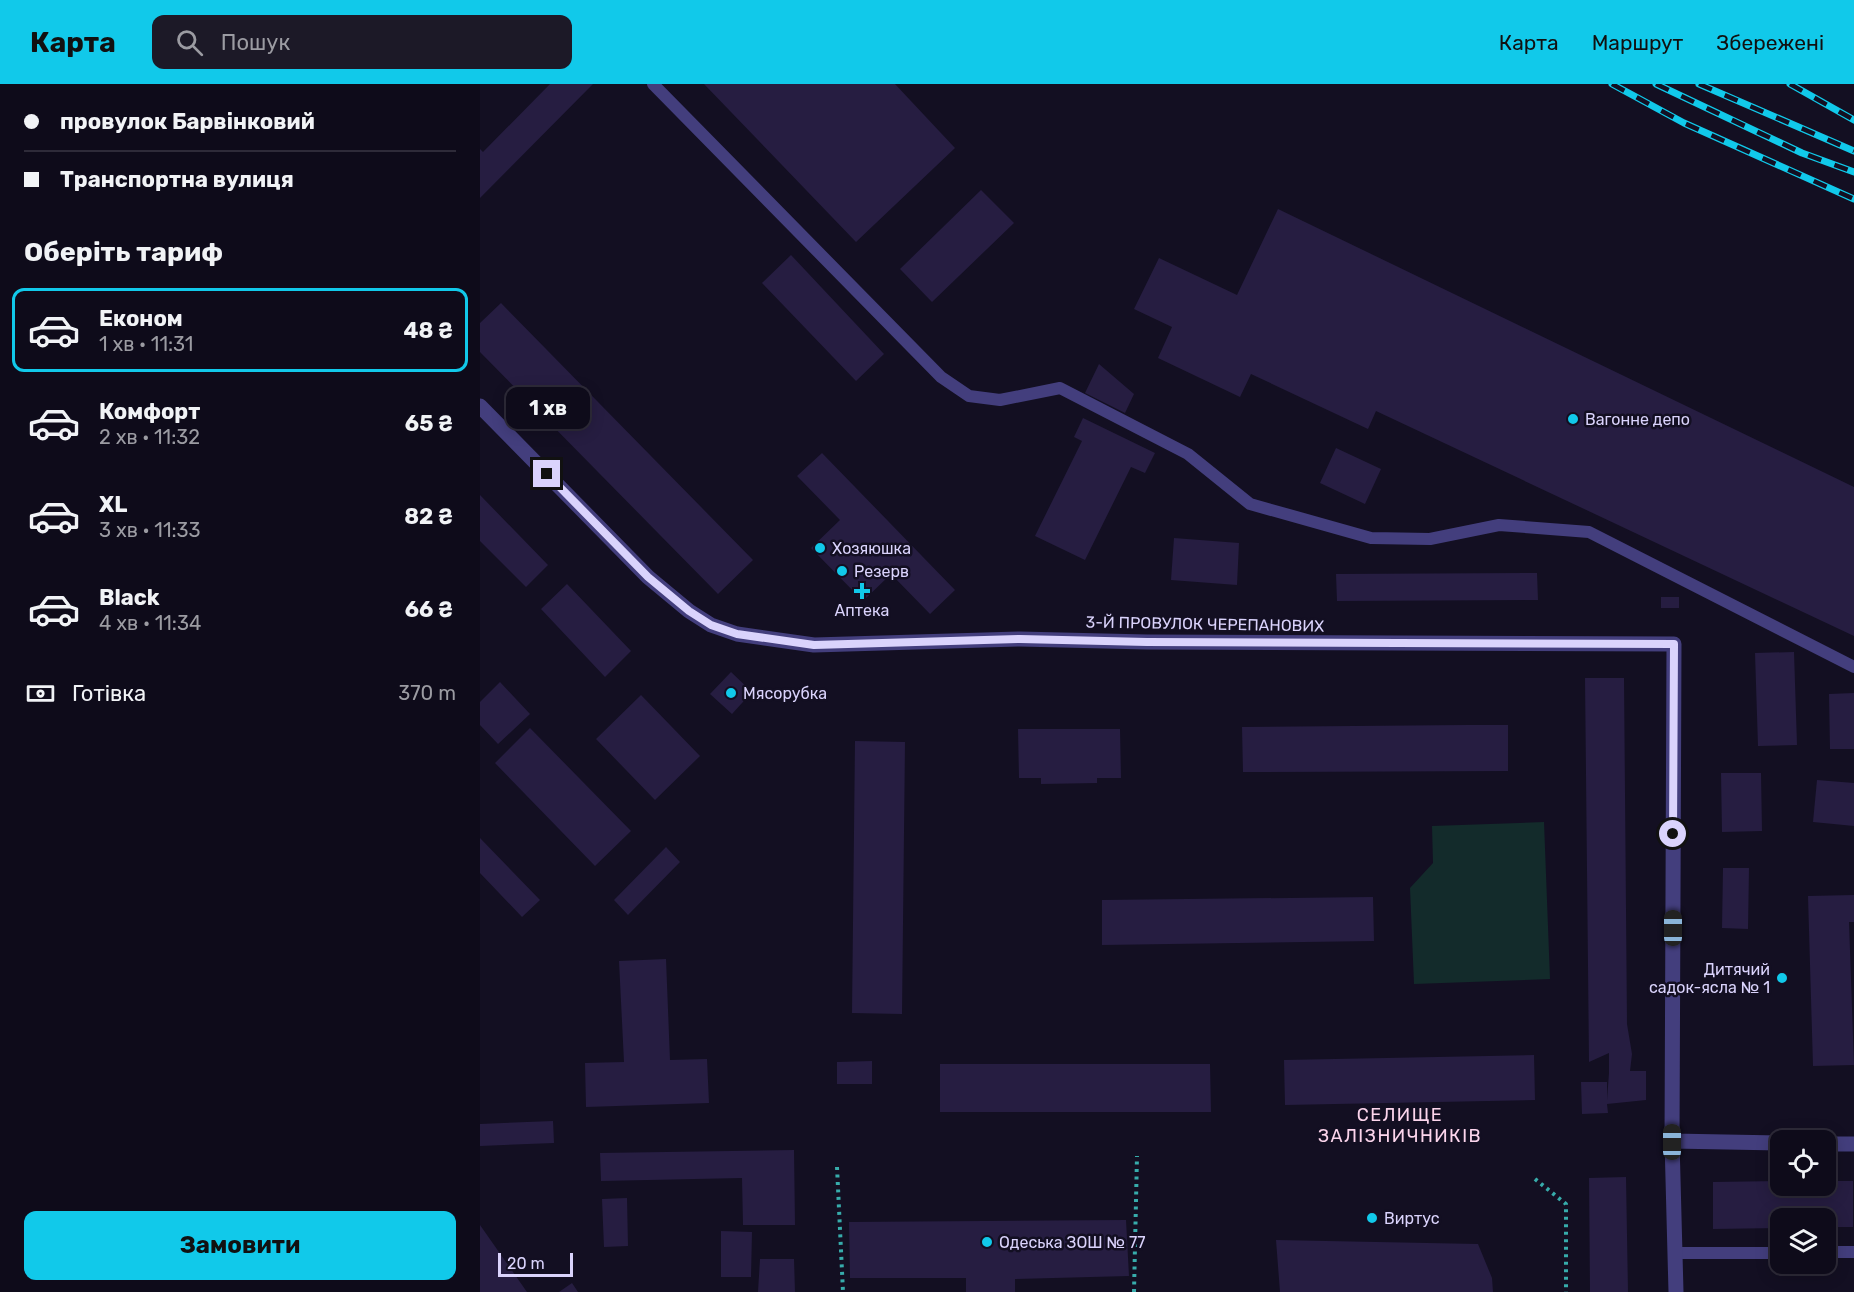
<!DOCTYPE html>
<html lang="uk">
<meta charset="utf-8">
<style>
body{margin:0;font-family:Rubik,sans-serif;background:#1c1927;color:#f1f3f6;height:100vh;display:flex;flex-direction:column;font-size:22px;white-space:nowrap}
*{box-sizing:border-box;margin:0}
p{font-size:20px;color:#9b9ba2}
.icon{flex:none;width:33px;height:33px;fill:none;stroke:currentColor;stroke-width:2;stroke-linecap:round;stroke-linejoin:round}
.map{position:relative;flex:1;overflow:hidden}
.panel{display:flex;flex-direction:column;background:#0e0b1a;width:480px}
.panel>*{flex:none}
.guide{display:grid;align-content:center;height:132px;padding:0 24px;background:#0e0b1a}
.buttons{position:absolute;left:1290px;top:1046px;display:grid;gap:12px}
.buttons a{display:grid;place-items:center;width:66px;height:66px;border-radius:12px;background:#0e0b1a;box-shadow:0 3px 15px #0003,0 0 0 2px #2e2b39;font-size:30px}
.scale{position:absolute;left:18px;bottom:15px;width:75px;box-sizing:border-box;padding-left:6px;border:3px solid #dad3fc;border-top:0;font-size:16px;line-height:21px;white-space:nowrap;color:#dad3fc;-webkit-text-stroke:4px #130f22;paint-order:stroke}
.end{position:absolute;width:27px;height:27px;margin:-14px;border:8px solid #dad3fc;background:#111;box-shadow:0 0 0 3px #111}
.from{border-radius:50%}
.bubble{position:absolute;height:42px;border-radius:12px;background:#0e0b1a;box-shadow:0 3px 15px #0003,0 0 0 2px #2e2b39;font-size:20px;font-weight:700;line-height:42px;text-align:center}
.car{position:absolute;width:18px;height:36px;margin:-18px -9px;border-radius:8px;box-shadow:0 0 4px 2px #0007;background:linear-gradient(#222 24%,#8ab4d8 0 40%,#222 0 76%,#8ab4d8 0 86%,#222 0)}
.guide b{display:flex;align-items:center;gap:21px;height:57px;font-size:22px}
.guide b+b{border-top:2px solid #2e2b39}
.guide i{width:15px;height:15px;background:#f1f3f6}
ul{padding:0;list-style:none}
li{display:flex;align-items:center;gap:18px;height:84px;margin:0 12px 9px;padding:0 12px;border:3px solid transparent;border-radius:12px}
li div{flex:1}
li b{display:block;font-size:22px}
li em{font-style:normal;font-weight:700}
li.selected{border-color:#11c9ea}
li>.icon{width:54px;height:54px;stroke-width:1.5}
h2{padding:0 24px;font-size:27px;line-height:72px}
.pay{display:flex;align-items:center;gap:15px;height:66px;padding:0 24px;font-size:22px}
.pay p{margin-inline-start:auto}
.cta{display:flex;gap:12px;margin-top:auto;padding:12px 24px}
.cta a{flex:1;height:69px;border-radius:12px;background:#11c9ea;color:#111;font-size:24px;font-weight:700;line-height:69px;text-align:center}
header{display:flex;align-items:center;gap:36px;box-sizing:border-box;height:84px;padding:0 30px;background:#11c9ea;color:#111}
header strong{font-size:28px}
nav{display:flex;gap:33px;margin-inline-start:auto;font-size:21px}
.search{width:420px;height:54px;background:#1c1927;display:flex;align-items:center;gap:15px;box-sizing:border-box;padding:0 21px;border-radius:12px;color:#9b9ba2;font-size:22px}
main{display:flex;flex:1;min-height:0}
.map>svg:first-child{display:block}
</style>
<header>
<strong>Карта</strong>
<div class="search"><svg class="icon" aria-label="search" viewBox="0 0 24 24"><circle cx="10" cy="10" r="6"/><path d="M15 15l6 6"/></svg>Пошук</div>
<nav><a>Карта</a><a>Маршрут</a><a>Збережені</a></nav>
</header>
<main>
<section class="panel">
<div class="guide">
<b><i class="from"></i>провулок Барвінковий</b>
<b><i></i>Транспортна вулиця</b>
</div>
<h2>Оберіть тариф</h2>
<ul>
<li class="selected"><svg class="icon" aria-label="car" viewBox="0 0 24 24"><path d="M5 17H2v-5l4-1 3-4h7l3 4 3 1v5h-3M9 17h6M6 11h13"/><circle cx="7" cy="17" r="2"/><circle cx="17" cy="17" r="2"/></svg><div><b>Економ</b><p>1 хв · 11:31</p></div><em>48 ₴</em></li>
<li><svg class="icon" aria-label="car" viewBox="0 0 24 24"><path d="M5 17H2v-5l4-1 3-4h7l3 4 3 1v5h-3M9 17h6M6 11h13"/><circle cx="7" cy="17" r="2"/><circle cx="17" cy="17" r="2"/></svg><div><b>Комфорт</b><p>2 хв · 11:32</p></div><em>65 ₴</em></li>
<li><svg class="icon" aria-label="car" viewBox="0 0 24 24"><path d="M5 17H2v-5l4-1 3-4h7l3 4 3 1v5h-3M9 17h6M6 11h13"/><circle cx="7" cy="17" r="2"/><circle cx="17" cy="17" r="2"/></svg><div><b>XL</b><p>3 хв · 11:33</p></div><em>82 ₴</em></li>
<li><svg class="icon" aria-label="car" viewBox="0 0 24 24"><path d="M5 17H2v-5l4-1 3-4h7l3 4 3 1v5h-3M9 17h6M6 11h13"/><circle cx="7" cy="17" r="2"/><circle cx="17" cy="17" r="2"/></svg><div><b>Black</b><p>4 хв · 11:34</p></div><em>66 ₴</em></li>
</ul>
<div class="pay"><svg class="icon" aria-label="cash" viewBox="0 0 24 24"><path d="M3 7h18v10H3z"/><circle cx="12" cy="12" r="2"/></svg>Готівка<p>370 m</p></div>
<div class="cta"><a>Замовити</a></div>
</section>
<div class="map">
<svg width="1374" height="1208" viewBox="0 0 1374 1208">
<rect width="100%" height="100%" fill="#130f22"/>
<path fill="#132b2b" d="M 1064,738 L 1070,895 L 934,900 L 930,804 L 953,779 L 952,742 Z"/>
<path fill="#261d41" d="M 70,0 L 113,0 L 0,114 L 0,65 L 3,68 Z
M 224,0 L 415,0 L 475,64 L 376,158 Z
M 501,106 L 534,139 L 452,218 L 420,185 Z
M 798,125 L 1374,403 L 1374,552 L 896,327 L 888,345 L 771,290 L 760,313 L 678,274 L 692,243 L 654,225 L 679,174 L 757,211 Z
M 311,171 L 404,270 L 376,297 L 282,199 Z
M 21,219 L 273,476 L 238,510 L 0,268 L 0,239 Z
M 619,280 L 654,310 L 645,329 L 605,309 Z
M 603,334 L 675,369 L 665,389 L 651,383 L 605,476 L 555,452 L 602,357 L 594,353 Z
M 856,364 L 901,385 L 885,420 L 840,399 Z
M 342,369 L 475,506 L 450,530 L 411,490 L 383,517 L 331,464 L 360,436 L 317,392 Z
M 0,411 L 68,481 L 46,503 L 0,457 Z
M 694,454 L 759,459 L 757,501 L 691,496 Z
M 1057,489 L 1058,516 L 857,517 L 856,490 Z
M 87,500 L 151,567 L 125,593 L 61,525 Z
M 1181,513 L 1199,513 L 1199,524 L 1181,524 Z
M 1314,568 L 1317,661 L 1278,662 L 1275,569 Z
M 251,588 L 272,608 L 252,630 L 230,610 Z
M 1105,594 L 1144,594 L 1147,940 L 1152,970 L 1150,987 L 1166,987 L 1166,1016 L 1127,1020 L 1128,1029 L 1102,1030 L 1101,998 L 1127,998 L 1127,1016 L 1129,989 L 1129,969 L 1109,978 Z
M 20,598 L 50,630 L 18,660 L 0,641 L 0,618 Z
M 1374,609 L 1374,665 L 1350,665 L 1349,610 Z
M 161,611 L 220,672 L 175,716 L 116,655 Z
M 986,641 L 1028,641 L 1028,687 L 763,688 L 762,643 Z
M 50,644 L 151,747 L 115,782 L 15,679 Z
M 538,645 L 640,645 L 641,694 L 617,694 L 617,699 L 561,700 L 561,694 L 539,694 Z
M 375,657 L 425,658 L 422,930 L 372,929 Z
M 1241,689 L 1281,689 L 1282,747 L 1242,748 Z
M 1337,696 L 1374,699 L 1374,742 L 1333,738 Z
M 0,754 L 60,816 L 42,833 L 0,789 Z
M 186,763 L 200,778 L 148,831 L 134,816 Z
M 1243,784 L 1269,784 L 1268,845 L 1242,844 Z
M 1374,811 L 1374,838 L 1369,838 L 1374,981 L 1333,982 L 1328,812 Z
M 893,813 L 894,857 L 622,861 L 622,816 Z
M 186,875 L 190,976 L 227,975 L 229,1019 L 106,1023 L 105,979 L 144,978 L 139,877 Z
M 1054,971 L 1055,1016 L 805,1021 L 804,976 Z
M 392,977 L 392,1000 L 357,1000 L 357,978 Z
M 460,980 L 730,980 L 731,1028 L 460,1028 Z
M 73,1037 L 74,1059 L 0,1062 L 0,1040 Z
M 314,1066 L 315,1141 L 263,1141 L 262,1094 L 121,1097 L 120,1069 Z
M 1146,1093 L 1148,1208 L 1110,1208 L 1109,1094 Z
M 1300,1097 L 1300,1101 L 1346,1101 L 1346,1097 L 1373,1097 L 1373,1143 L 1346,1143 L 1346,1134 L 1300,1134 L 1300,1144 L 1233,1145 L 1233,1098 Z
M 147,1114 L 148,1162 L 124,1163 L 122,1115 Z
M 646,1136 L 649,1192 L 535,1195 L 535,1208 L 486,1208 L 486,1194 L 370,1194 L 369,1138 Z
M 0,1141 L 47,1208 L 0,1208 Z
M 241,1147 L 272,1148 L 271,1193 L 241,1193 Z
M 796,1156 L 998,1160 L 1012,1194 L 1013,1208 L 800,1208 Z
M 280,1175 L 314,1175 L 315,1208 L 278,1208 Z
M 92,1199 L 98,1208 L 79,1208 Z"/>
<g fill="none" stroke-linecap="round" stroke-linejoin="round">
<path stroke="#37acab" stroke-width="4" stroke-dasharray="3 4.5" stroke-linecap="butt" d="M 357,1083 L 363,1208
M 1055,1095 L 1086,1120 L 1086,1208
M 654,1208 L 657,1072"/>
<path stroke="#433e7d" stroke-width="12" d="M 173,0 L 461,293 L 489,312 L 520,316 L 580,304 L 708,370 L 770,420 L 891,454 L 950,455 L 1019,441 L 1109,448 L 1374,583
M 1346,1168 L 1374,1168
M 1195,1169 L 1300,1169"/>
<path stroke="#433e7d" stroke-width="15" d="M 0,322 L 168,493 L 209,527 L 231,541 L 257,550 L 334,561 L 540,555 L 667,558 L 1194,560 L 1192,1057 L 1196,1208
M 1192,1057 L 1300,1059
M 1346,1060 L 1374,1060"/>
<defs>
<path id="rail" d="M 1132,0 L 1204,39 L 1374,115
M 1176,0 L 1322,69 L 1374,88
M 1219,0 L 1374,67
M 1310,0 L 1374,36"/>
</defs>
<use href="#rail" stroke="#11c9ea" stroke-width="7"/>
<use href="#rail" stroke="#130f22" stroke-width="4.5" stroke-dasharray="14" stroke-linecap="butt"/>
</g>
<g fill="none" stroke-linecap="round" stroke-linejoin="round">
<path stroke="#dad3fc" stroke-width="8" d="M 67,390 L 168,493 L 209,527 L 231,541 L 257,550 L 334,561 L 540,555 L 667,558 L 1194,560 L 1193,750"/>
</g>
<g fill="#11c9ea" stroke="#130f22" stroke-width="2">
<circle cx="1093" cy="335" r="6"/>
<circle cx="340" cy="464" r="6"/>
<circle cx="362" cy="487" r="6"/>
<path d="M379 498h6v6h6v6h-6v6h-6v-6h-6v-6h6z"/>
<circle cx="251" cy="609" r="6"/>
<circle cx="1302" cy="894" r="6"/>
<circle cx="892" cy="1134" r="6"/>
<circle cx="507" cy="1158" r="6"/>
</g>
<g text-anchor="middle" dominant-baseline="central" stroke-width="5" stroke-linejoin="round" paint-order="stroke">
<g font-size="16" fill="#dad3fc" stroke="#130f22" text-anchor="start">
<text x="1105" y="335">Вагонне депо</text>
<text x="352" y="464">Хозяюшка</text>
<text x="374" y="487">Резерв</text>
<text x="382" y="526" text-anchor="middle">Аптека</text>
<text x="263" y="609">Мясорубка</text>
<text x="1290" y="885" text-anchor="end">Дитячий<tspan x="1290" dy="18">садок-ясла № 1</tspan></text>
<text x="904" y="1134">Виртус</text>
<text x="519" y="1158">Одеська ЗОШ № 77</text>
</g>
<g font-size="16" fill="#dad3fc" stroke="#130f22">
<text transform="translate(725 540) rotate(1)">3-Й ПРОВУЛОК ЧЕРЕПАНОВИХ</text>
</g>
<g font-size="18" letter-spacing="1.5" fill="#fcd5ec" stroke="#130f22">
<text x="920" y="1031">СЕЛИЩЕ<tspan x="920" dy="21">ЗАЛІЗНИЧНИКІВ</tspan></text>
</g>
</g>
</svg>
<div class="buttons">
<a><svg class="icon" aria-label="locate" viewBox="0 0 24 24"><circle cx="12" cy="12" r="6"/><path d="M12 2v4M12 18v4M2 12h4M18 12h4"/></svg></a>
<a><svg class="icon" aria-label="layers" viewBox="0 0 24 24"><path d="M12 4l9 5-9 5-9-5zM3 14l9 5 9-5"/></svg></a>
</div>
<div class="scale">20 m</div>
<i class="end from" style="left:1193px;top:750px"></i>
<i class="end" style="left:67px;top:390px"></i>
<div class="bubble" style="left:26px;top:303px;width:84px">1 хв</div>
<i class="car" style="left:1193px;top:844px;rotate:0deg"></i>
<i class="car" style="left:1192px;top:1058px;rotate:0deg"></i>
</div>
</main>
